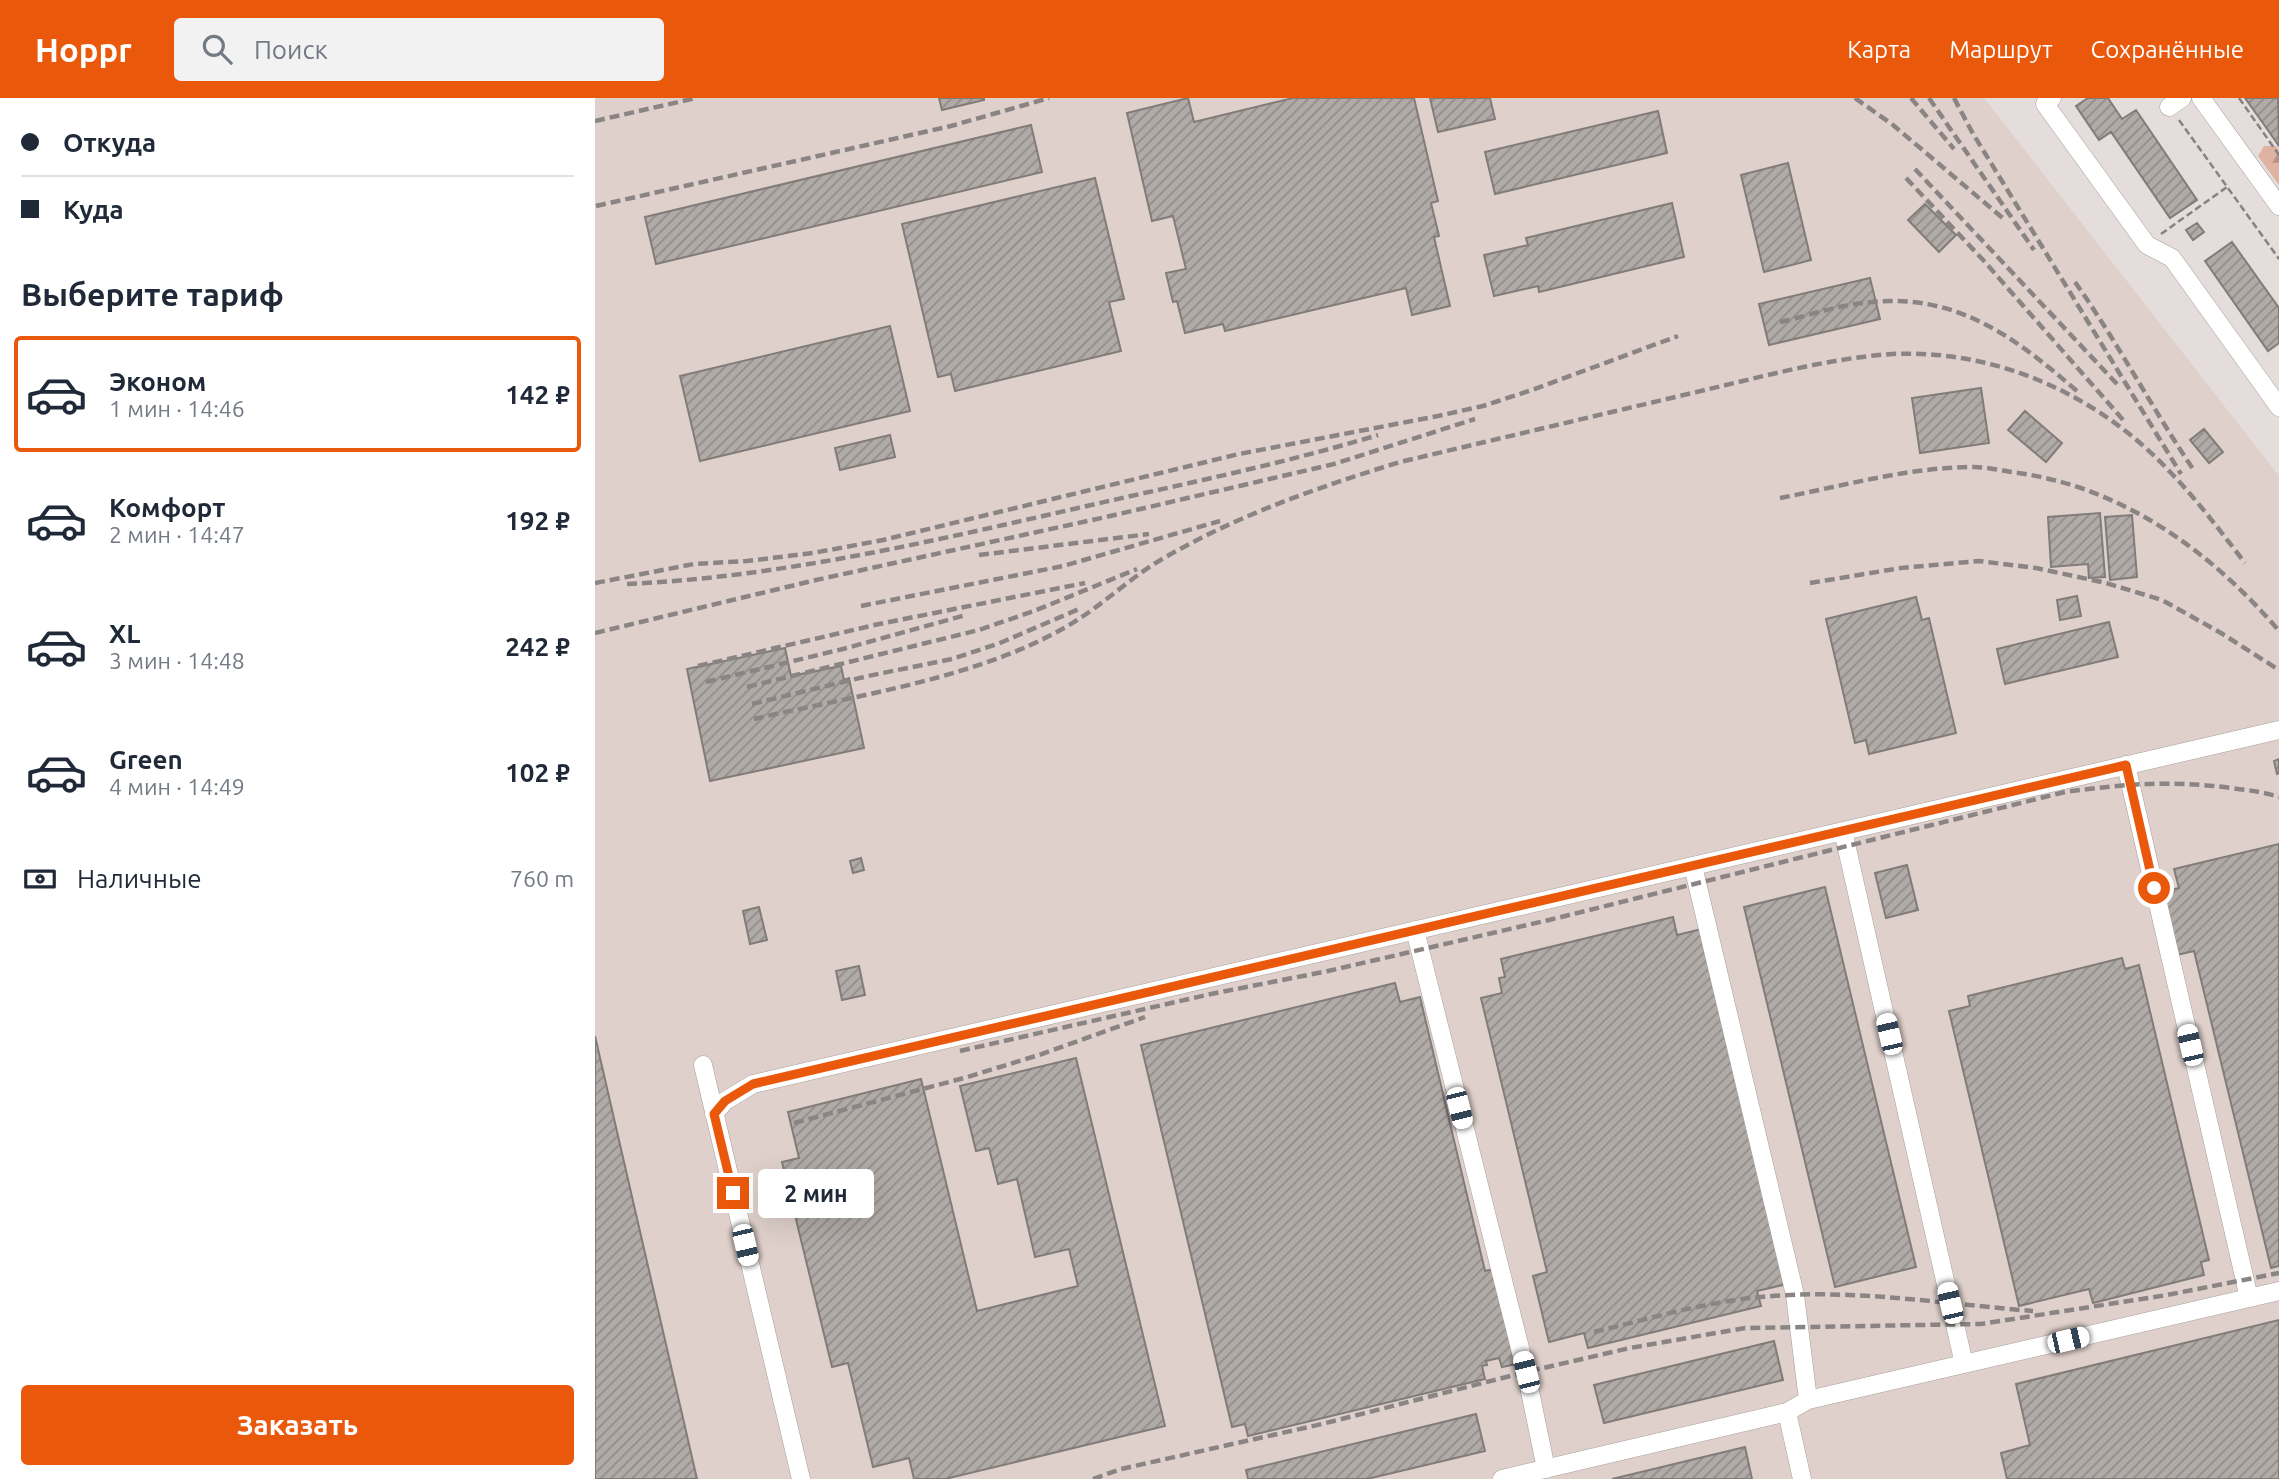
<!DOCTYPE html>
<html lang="ru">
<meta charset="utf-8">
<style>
body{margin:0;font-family:Ubuntu,sans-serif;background:#f2f2f3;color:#1f2937;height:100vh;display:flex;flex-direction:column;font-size:26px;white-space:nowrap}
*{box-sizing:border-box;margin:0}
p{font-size:23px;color:#747a83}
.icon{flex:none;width:38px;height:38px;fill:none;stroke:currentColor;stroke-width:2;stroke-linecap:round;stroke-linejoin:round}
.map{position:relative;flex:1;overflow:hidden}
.details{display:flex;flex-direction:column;background:#fff;width:595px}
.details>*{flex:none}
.guide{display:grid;align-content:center;height:154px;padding:0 21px;background:#fff}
.end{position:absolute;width:32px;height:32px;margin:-16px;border:9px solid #ea580c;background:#fff;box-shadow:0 0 0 4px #fff}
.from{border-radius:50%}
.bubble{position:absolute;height:49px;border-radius:7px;background:#fff;box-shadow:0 7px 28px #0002;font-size:23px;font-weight:600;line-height:49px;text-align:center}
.car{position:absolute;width:21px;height:42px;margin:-21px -10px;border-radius:9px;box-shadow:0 0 5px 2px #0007;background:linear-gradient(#fff 24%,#345 0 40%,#fff 0 76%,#345 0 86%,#fff 0)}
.guide b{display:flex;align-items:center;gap:24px;height:66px;font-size:26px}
.guide b+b{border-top:2px solid #e0e1e3}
.guide i{width:18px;height:18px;background:#1f2937}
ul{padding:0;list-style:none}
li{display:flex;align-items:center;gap:21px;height:116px;margin:0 14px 10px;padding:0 7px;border:4px solid transparent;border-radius:7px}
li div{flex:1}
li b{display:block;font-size:26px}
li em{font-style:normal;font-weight:600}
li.current{border-color:#ea580c}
li>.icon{width:63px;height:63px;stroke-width:1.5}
h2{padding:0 21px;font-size:32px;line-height:84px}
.pay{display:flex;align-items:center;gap:18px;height:77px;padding:0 21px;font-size:26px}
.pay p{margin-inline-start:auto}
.primary-button{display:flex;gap:14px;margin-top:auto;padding:14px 21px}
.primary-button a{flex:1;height:80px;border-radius:7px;background:#ea580c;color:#fff;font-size:28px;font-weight:600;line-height:80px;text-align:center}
header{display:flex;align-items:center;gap:42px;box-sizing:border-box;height:98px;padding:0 35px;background:#ea580c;color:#fff}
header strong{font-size:33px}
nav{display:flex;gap:38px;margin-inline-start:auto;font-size:24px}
.search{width:490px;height:63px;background:#f2f2f3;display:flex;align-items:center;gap:18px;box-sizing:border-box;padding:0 24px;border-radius:7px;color:#747a83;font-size:26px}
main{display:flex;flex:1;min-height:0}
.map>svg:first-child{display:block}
</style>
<header>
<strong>Hoppr</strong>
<div class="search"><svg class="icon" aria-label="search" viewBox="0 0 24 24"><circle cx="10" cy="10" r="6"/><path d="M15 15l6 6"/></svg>Поиск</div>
<nav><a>Карта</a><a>Маршрут</a><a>Сохранённые</a></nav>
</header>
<main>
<section class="details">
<div class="guide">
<b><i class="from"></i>Откуда</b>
<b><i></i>Куда</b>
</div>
<h2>Выберите тариф</h2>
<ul>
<li class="current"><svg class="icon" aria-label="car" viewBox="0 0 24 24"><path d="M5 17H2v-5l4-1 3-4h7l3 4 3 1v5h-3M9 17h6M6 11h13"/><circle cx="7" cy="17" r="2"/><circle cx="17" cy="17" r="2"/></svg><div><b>Эконом</b><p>1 мин · 14:46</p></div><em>142 ₽</em></li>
<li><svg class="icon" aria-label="car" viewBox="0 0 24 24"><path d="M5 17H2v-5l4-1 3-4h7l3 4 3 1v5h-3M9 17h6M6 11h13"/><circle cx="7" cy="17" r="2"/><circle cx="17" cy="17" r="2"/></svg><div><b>Комфорт</b><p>2 мин · 14:47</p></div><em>192 ₽</em></li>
<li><svg class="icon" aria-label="car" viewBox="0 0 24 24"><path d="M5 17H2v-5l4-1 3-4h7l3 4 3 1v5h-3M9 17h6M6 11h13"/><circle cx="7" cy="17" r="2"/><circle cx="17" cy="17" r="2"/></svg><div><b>XL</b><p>3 мин · 14:48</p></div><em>242 ₽</em></li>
<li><svg class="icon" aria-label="car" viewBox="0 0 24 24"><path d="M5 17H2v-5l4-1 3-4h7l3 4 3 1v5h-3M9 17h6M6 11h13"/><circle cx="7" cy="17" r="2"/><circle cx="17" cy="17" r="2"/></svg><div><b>Green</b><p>4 мин · 14:49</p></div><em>102 ₽</em></li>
</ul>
<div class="pay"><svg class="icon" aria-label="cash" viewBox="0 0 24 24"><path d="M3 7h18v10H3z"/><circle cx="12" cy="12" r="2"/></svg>Наличные<p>760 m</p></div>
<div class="primary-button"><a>Заказать</a></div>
</section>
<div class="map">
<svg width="1684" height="1381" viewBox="0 0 1684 1381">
<defs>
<pattern id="forest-firs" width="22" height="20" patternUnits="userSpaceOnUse" patternTransform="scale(1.75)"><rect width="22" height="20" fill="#dfb2a1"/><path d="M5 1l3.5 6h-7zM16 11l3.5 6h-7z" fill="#b69184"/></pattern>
<pattern id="building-hatch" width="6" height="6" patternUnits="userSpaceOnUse" patternTransform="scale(1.75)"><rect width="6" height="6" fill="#b1aba8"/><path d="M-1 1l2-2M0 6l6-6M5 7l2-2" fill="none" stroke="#918c89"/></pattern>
</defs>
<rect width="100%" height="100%" fill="#e4dddb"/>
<path fill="#dfd0cb" d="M 0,0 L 1389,0 L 1684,378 L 1684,1381 L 0,1381 Z"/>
<path fill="url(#forest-firs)" d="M 1669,48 L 1681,48 L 1684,52 L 1684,87 L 1663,58 Z"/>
<path fill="url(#building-hatch)" stroke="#827c79" stroke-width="2" d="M 344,0 L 389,0 L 389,2 L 347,12 Z
M 593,0 L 599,24 L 698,0 L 819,0 L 843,103 L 836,105 L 844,138 L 839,139 L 855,208 L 817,217 L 811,190 L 630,233 L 628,226 L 590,235 L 582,203 L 578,204 L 571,175 L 591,171 L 578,118 L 557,123 L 532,15 Z
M 835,0 L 895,0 L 900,21 L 843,34 Z
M 1493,0 L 1513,0 L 1527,21 L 1541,12 L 1602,102 L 1575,120 L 1516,34 L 1504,42 L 1481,8 Z
M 1650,0 L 1683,0 L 1684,48 L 1670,28 Z
M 1063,13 L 1072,55 L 900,96 L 890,54 Z
M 436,27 L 447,74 L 61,166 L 50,119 Z
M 1193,65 L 1216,162 L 1169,174 L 1146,77 Z
M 500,80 L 529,201 L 514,204 L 526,253 L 360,293 L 356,276 L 343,279 L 307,126 Z
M 1077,105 L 1089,159 L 944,194 L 943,188 L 899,198 L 889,157 L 933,147 L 931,140 Z
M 1330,106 L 1361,137 L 1344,154 L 1313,122 Z
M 1602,125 L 1609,134 L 1598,142 L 1591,132 Z
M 1637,144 L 1684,210 L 1684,245 L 1673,253 L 1610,163 Z
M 1275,180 L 1285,221 L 1174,247 L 1164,206 Z
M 295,228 L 315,313 L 105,363 L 85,278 Z
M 1386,290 L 1394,345 L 1325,355 L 1317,300 Z
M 1430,313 L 1467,345 L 1451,364 L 1413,332 Z
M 1609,331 L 1628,354 L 1614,365 L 1595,342 Z
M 295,337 L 300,359 L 245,372 L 240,350 Z
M 1505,415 L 1510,479 L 1494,480 L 1493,466 L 1456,469 L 1453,419 Z
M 1537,417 L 1542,479 L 1515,482 L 1510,419 Z
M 1482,498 L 1486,518 L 1465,522 L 1462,502 Z
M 1321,499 L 1327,522 L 1334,520 L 1361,635 L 1274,656 L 1271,642 L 1260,645 L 1231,521 Z
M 1514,524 L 1523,559 L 1410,586 L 1402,551 Z
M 190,550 L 196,578 L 246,568 L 249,582 L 254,580 L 269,650 L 115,683 L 92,571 Z
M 1684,661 L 1684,675 L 1682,676 L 1679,663 Z
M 1684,746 L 1684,1168 L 1676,1170 L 1599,853 L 1573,859 L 1558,796 L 1584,790 L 1579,771 Z
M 266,760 L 269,772 L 258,775 L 255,763 Z
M 1312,767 L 1323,812 L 1291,820 L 1280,775 Z
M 1230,789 L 1321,1169 L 1240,1189 L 1149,809 Z
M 164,809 L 172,842 L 155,846 L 148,813 Z
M 1078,819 L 1082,837 L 1107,831 L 1192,1186 L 1162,1193 L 1166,1208 L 993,1250 L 989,1235 L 954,1244 L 938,1178 L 952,1174 L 886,900 L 907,895 L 904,880 L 910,879 L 906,861 Z
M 1527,860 L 1530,871 L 1544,867 L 1614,1162 L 1606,1164 L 1609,1177 L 1498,1205 L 1494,1191 L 1424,1208 L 1354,913 L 1375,908 L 1373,898 Z
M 264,868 L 270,897 L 247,902 L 241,873 Z
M 800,885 L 805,904 L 825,899 L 890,1173 L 903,1170 L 926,1265 L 907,1269 L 904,1260 L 891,1263 L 892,1267 L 887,1268 L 890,1281 L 653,1338 L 650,1326 L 637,1329 L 546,947 Z
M 0,938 L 102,1381 L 0,1381 Z
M 481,960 L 570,1328 L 350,1381 L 319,1381 L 314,1360 L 278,1369 L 253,1265 L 237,1269 L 187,1064 L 204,1060 L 193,1014 L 326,981 L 382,1213 L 483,1188 L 474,1151 L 440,1159 L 422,1081 L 403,1086 L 394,1050 L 381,1053 L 365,988 Z
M 1684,1222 L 1684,1381 L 1412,1381 L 1406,1355 L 1435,1347 L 1421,1286 Z
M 1179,1243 L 1188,1282 L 1009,1325 L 999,1287 Z
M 881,1316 L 890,1353 L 772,1381 L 653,1381 L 651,1372 Z
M 1150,1349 L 1157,1381 L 1017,1381 Z"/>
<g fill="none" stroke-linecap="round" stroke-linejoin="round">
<defs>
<path id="minor" d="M 1457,0 L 1450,6 L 1552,147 L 1577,160 L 1684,309
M 1606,0 L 1684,108
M 1574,9 L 1587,0
M 1531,667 L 1654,1200
M 1248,733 L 1369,1266
M 1098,768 L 1200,1197 L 1213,1302
M 820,832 L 931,1274 L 951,1371
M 108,967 L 206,1381
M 119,1016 L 130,1003 L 158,986 L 1684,632
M 1192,1314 L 1207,1381
M 907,1381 L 1192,1314 L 1213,1302 L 1684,1193"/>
</defs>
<use href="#minor" stroke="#a69f9d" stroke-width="19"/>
<path stroke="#878280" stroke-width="2.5" stroke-dasharray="7 3.5" stroke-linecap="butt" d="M 1644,0 L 1684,57
M 1584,22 L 1684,161
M 1566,136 L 1632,89"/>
<use href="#minor" stroke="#fff" stroke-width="18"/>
<path stroke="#8a8584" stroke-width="4.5" stroke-dasharray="10 5" stroke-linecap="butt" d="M 1260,0 L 1298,27 L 1410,122
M 1316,0 L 1359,51
M 1334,0 L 1439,152
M 1359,0 L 1377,34 L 1586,376
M 0,23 L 101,0
M 1320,71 L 1522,286
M 1311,80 L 1389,163 L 1529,323
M 1,108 L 356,28 L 454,0
M 1480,184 C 1523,245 1558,312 1600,374
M 1185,224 C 1212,218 1240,208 1268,205 C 1359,193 1417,237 1482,293
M 1185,400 C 1248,388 1314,369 1379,369 C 1391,369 1404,372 1416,374 C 1524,387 1615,452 1684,533
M 384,457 L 554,436
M 0,485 L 99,466 L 152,463 L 218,455 L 288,442 L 644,356 L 843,318 L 888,308 L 937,292 L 1083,238
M 1215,485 L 1306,470 L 1384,463 L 1441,470 L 1511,485 L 1567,502 L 1626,535 L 1684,572
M 32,486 C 185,479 334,444 483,410 C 583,387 684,367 783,337
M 266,508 L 468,468 L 625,423
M 0,535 L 221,482 L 511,419 L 739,366 L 880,321
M 103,568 L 284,526 L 490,485
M 111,584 L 248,551 L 371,517
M 152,589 L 384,532 L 439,513 L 542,471
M 157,606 L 273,578 L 357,561 L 405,545 L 484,511
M 159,621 C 258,598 380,581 469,530 C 505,510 534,480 569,460 C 643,417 724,389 805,364 C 907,340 1008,316 1110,292 C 1170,278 1235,260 1297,256 C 1403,251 1505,298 1576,375 C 1603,403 1626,434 1650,465
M 365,953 L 616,896 L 733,873 L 954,822 L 1470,694 C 1529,686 1576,682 1636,690 C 1653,692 1668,694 1684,699
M 199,1025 L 369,980 L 444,957 L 550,919
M 999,1234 C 1054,1221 1109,1204 1166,1199 C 1256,1190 1348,1206 1438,1213
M 498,1381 L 526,1371 L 727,1326 L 931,1274 L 1035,1250 L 1150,1230 L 1386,1226 L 1572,1197 L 1684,1175"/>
</g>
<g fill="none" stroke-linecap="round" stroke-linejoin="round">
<path stroke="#ea580c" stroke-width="9" d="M 138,1095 L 119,1016 L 130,1003 L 158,986 L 1531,667 L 1559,790"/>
</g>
</svg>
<i class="end from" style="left:1559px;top:790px"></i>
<i class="end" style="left:138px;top:1095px"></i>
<div class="bubble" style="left:163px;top:1071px;width:116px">2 мин</div>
<i class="car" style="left:1294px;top:936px;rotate:347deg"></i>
<i class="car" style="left:1595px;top:947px;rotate:347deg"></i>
<i class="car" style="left:864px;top:1010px;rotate:166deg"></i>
<i class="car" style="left:150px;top:1147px;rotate:167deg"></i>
<i class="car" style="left:1355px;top:1205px;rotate:347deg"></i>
<i class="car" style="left:1473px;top:1242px;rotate:77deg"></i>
<i class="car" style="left:931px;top:1274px;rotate:346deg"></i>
</div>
</main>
